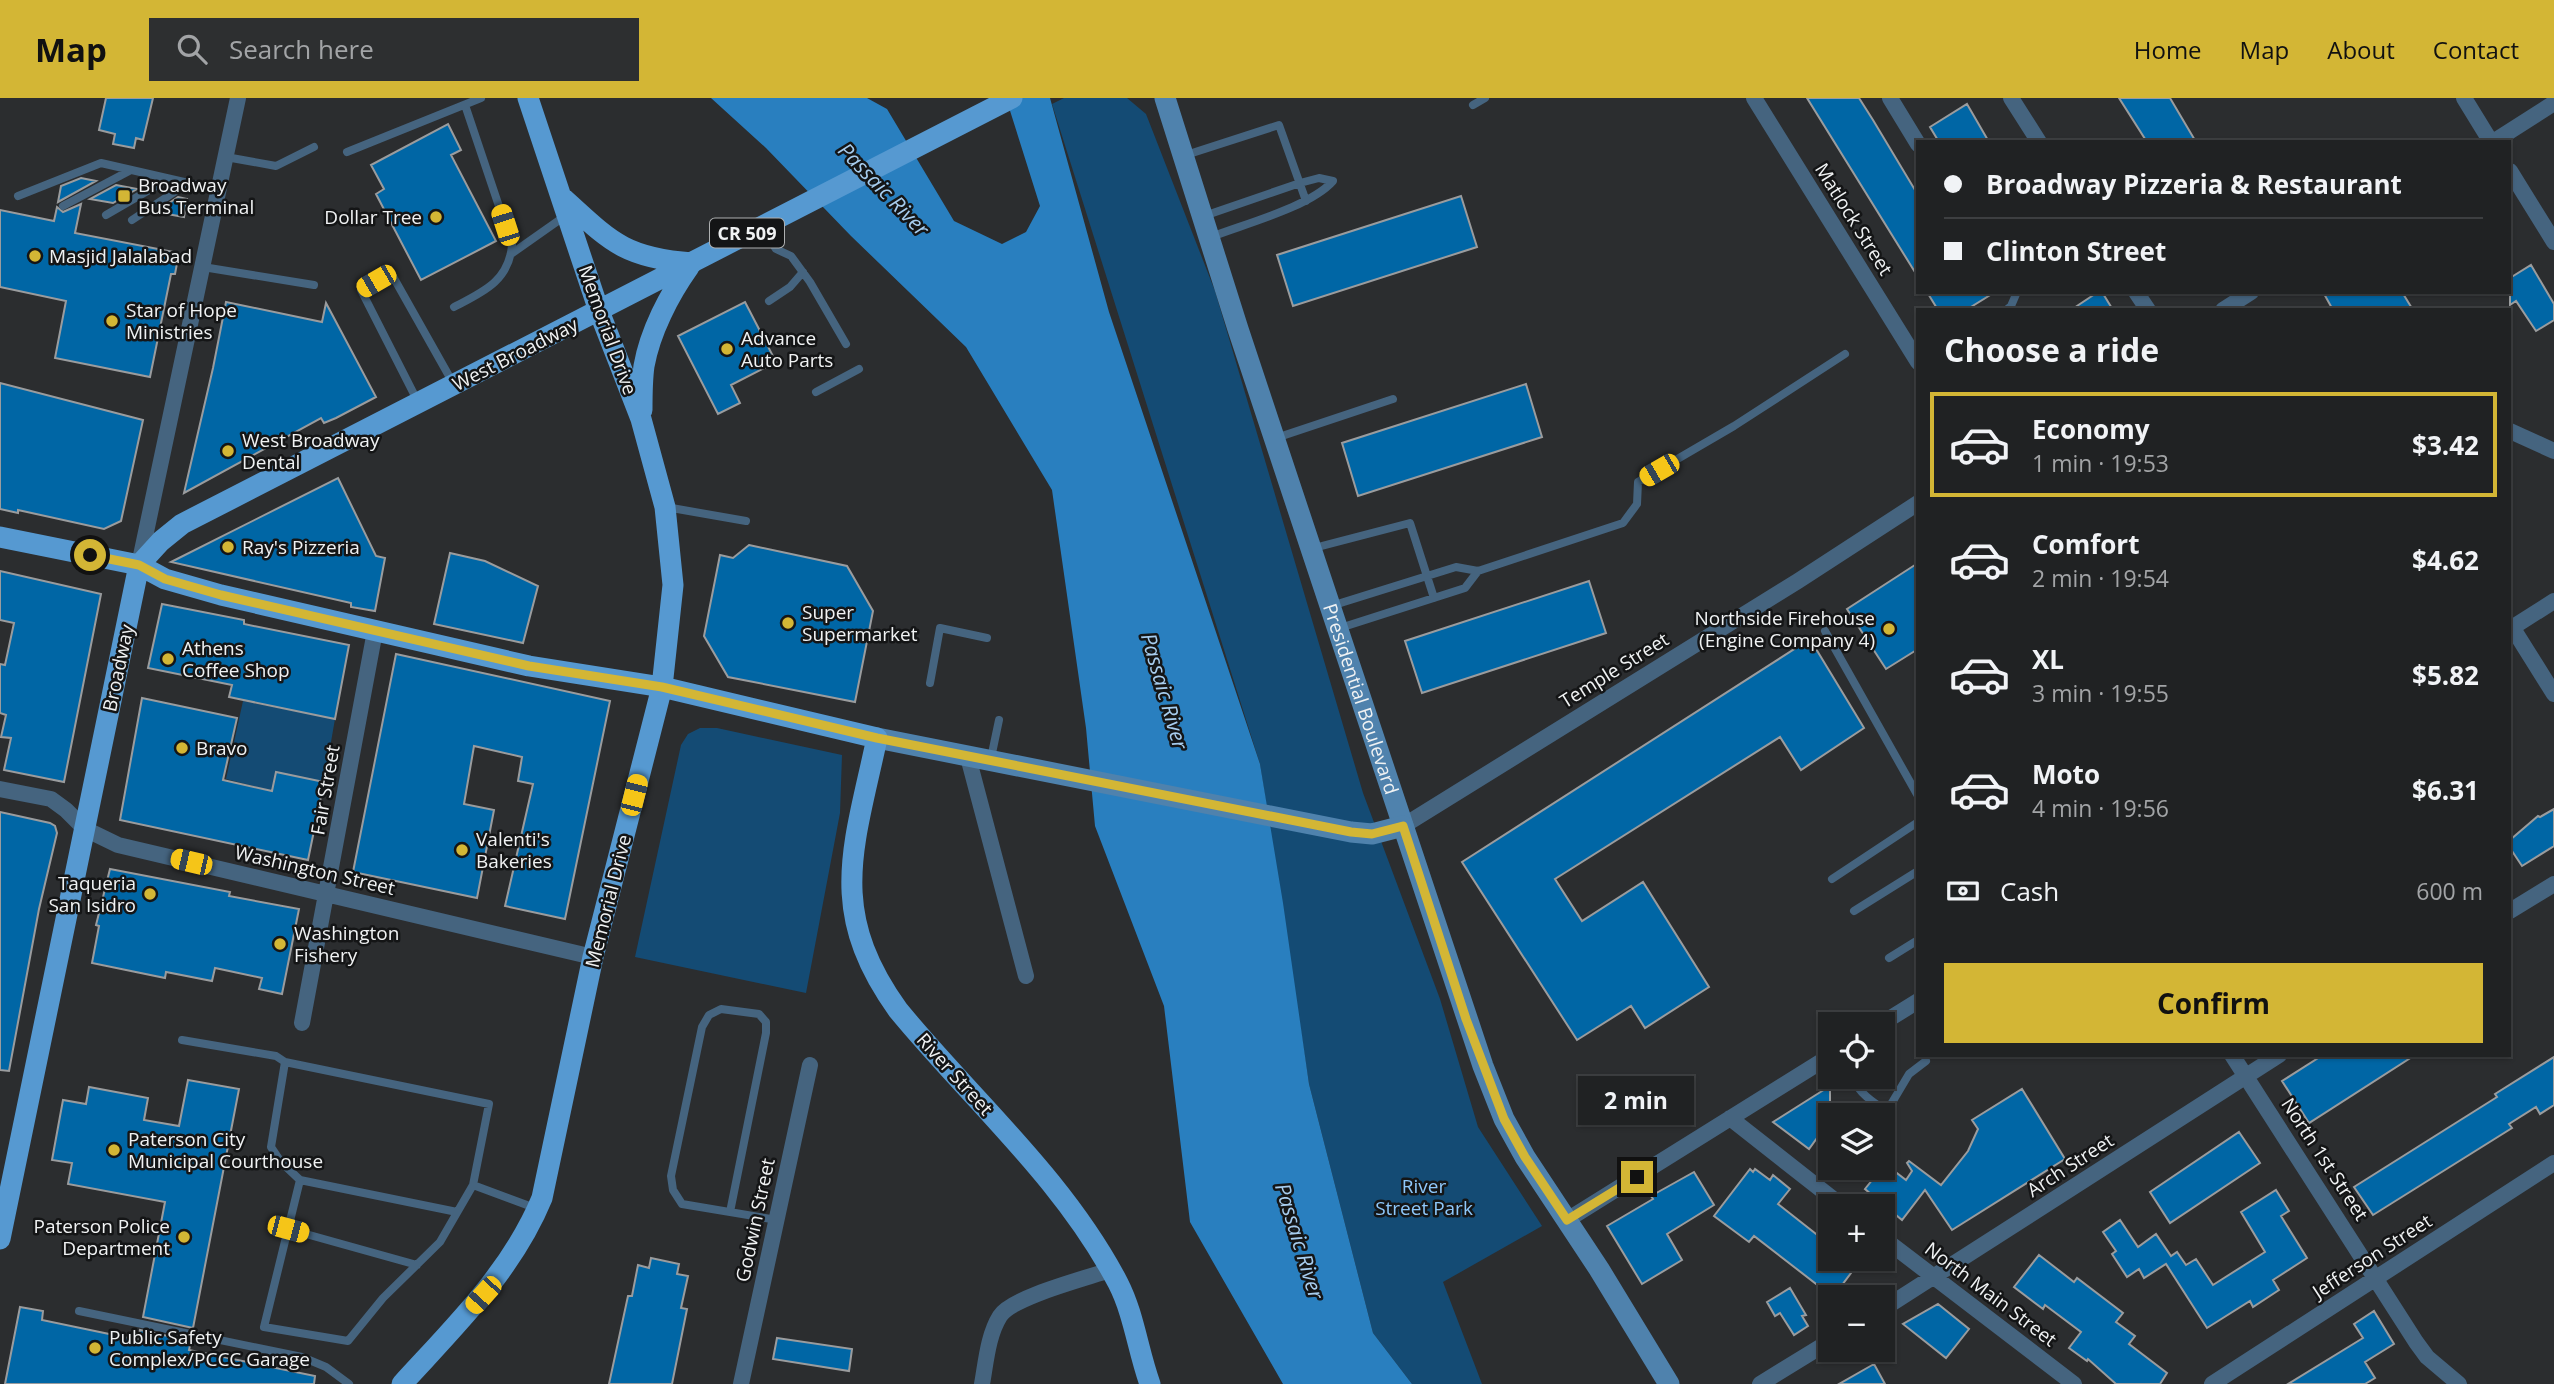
<!DOCTYPE html>
<meta charset="utf-8">
<style>
body{margin:0;font-family:"Open Sans",sans-serif;background:#2d2f30;color:#f1f3f6;height:100vh;display:flex;flex-direction:column;font-size:26px;white-space:nowrap}
*{box-sizing:border-box;margin:0}
p{font-size:23px;color:#a2a4a6}
.icon{flex:none;width:38px;height:38px;fill:none;stroke:currentColor;stroke-width:2;stroke-linecap:round;stroke-linejoin:round}
.map{position:relative;flex:1;overflow:hidden}
.sheet{position:absolute;left:1916px;top:210px;width:595px;height:749px;display:flex;flex-direction:column;background:#202223;border-radius:0px;box-shadow:0 2px 5px #0004,0 0 0 2px #3d3f41}
.sheet>*{flex:none}
.top-card{position:absolute;left:1916px;top:42px;width:595px;height:154px;border-radius:0px;box-shadow:0 2px 5px #0004,0 0 0 2px #3d3f41;display:grid;align-content:center;height:154px;padding:0 28px;background:#202223}
.fabs{position:absolute;left:1818px;top:914px;display:grid;gap:14px}
.fabs a{display:grid;place-items:center;width:77px;height:77px;border-radius:0px;background:#202223;box-shadow:0 2px 5px #0004,0 0 0 2px #3d3f41;font-size:35px}
.end{position:absolute;width:32px;height:32px;margin:-16px;border:9px solid #d3b635;background:#111;box-shadow:0 0 0 4px #111}
.from{border-radius:50%}
.bubble{position:absolute;height:49px;border-radius:0px;background:#202223;box-shadow:0 2px 5px #0004,0 0 0 2px #3d3f41;font-size:23px;font-weight:700;line-height:49px;text-align:center}
.car{position:absolute;width:21px;height:42px;margin:-21px -10px;border-radius:9px;box-shadow:0 0 5px 2px #0007;background:linear-gradient(#f5c518 24%,#345 0 40%,#f5c518 0 76%,#345 0 86%,#f5c518 0)}
.top-card b{display:flex;align-items:center;gap:24px;height:66px;font-size:26px}
.top-card b+b{border-top:2px solid #3d3f41}
.top-card i{width:18px;height:18px;background:#f1f3f6}
ul{padding:0;list-style:none}
li{display:flex;align-items:center;gap:21px;height:105px;margin:0 14px 10px;padding:0 14px;border:4px solid transparent;border-radius:0px}
li div{flex:1}
li b{display:block;font-size:26px}
li em{font-style:normal;font-weight:700}
li.current{border-color:#d3b635}
li>.icon{width:63px;height:63px;stroke-width:1.5}
h2{padding:0 28px;font-size:32px;line-height:84px}
.pay{display:flex;align-items:center;gap:18px;height:77px;padding:0 28px;font-size:26px}
.pay p{margin-inline-start:auto}
.button{display:flex;gap:14px;margin-top:auto;padding:14px 28px}
.button a{flex:1;height:80px;border-radius:0px;background:#d3b635;color:#111;font-size:28px;font-weight:700;line-height:80px;text-align:center}
header{display:flex;align-items:center;gap:42px;box-sizing:border-box;height:98px;padding:0 35px;background:#d3b635;color:#111}
header strong{font-size:33px}
nav{display:flex;gap:38px;margin-inline-start:auto;font-size:24px}
.search{width:490px;height:63px;background:#2d2f30;display:flex;align-items:center;gap:18px;box-sizing:border-box;padding:0 24px;border-radius:0px;color:#a2a4a6;font-size:26px}
.map>svg:first-child{display:block}
</style>
<header>
<strong>Map</strong>
<div class="search"><svg class="icon" aria-label="search" viewBox="0 0 24 24"><circle cx="10" cy="10" r="6"/><path d="M15 15l6 6"/></svg>Search here</div>
<nav><a>Home</a><a>Map</a><a>About</a><a>Contact</a></nav>
</header>
<div class="map">
<svg width="2554" height="1286" viewBox="0 0 2554 1286">
<rect width="100%" height="100%" fill="#2b2d2f"/>
<path fill="#144b74" d="M 1064,0 L 1127,0 L 1146,16 L 1215,193 L 1363,695 L 1440,901 L 1478,1029 L 1542,1128 L 1443,1184 L 1482,1286 L 1412,1286 L 1373,1235 L 1309,986 L 1260,666 L 1052,6 Z
M 243,603 L 335,621 L 324,684 L 276,674 L 272,693 L 226,681 Z
M 700,630 L 717,630 L 842,657 L 840,715 L 806,895 L 635,859 L 681,647 L 688,636 Z"/>
<path fill="#297fbf" d="M 711,0 L 867,0 L 887,11 L 954,123 L 1002,146 L 1026,134 L 1040,108 L 1006,0 L 1050,0 L 1109,214 L 1260,666 L 1283,805 L 1309,986 L 1373,1235 L 1412,1286 L 1283,1286 L 1190,1124 L 1164,908 L 1095,728 L 1086,630 L 1052,392 L 966,249 L 851,138 L 766,50 Z"/>
<path fill="#0066a5" stroke="#9a9c9e" stroke-width="2" d="M 106,0 L 153,0 L 143,42 L 136,40 L 134,50 L 113,46 L 115,36 L 99,32 Z
M 1807,0 L 1859,0 L 1873,22 L 1918,97 L 1918,179 Z
M 2119,0 L 2170,0 L 2196,44 L 2147,44 Z
M 1967,6 L 1989,44 L 1939,44 L 1930,29 Z
M 448,26 L 461,52 L 451,57 L 496,143 L 421,182 L 376,96 L 384,91 L 371,67 Z
M 81,80 L 96,83 L 58,104 L 61,88 Z
M 116,87 L 137,91 L 113,105 L 90,101 Z
M 1461,98 L 1477,149 L 1293,208 L 1277,157 Z
M 178,99 L 187,101 L 184,119 L 156,114 Z
M 81,106 L 75,135 L 179,155 L 175,176 L 171,176 L 150,279 L 55,260 L 66,203 L 0,189 L 0,112 L 54,123 L 57,109 L 63,114 Z
M 2531,167 L 2554,206 L 2554,222 L 2536,233 L 2516,203 L 2510,207 L 2510,180 Z
M 1927,194 L 1995,194 L 1966,212 L 1938,212 Z
M 2098,194 L 2102,194 L 2113,212 L 2071,212 Z
M 2323,194 L 2402,194 L 2413,212 L 2333,212 Z
M 226,204 L 322,224 L 326,205 L 376,299 L 336,320 L 324,325 L 321,320 L 184,395 L 213,270 Z
M 745,204 L 776,264 L 731,287 L 740,305 L 718,316 L 678,238 Z
M 0,285 L 143,322 L 121,423 L 104,431 L 18,412 L 18,415 L 0,411 Z
M 1526,286 L 1542,339 L 1358,398 L 1342,345 Z
M 338,380 L 376,458 L 385,460 L 375,513 L 351,509 L 351,505 L 171,464 Z
M 749,447 L 847,468 L 873,513 L 855,604 L 728,579 L 704,538 L 720,457 L 733,460 Z
M 450,455 L 485,463 L 538,488 L 523,545 L 434,526 Z
M 1918,465 L 1918,551 L 1886,571 L 1847,511 Z
M 0,473 L 101,496 L 64,684 L 4,672 L 11,640 L 1,639 L 6,617 L 0,615 L 0,566 L 5,567 L 14,525 L 0,522 Z
M 1589,483 L 1606,535 L 1422,595 L 1405,543 Z
M 162,506 L 244,522 L 244,526 L 349,547 L 335,621 L 229,599 L 232,587 L 148,570 Z
M 1810,541 L 1864,630 L 1801,672 L 1780,639 L 1555,781 L 1582,823 L 1643,784 L 1709,889 L 1645,930 L 1631,908 L 1577,942 L 1462,764 Z
M 396,556 L 610,603 L 565,821 L 505,808 L 533,686 L 518,683 L 522,659 L 474,648 L 464,706 L 494,712 L 477,800 L 353,774 Z
M 142,600 L 237,620 L 223,682 L 272,693 L 276,674 L 324,684 L 308,762 L 120,722 Z
M 2554,711 L 2554,748 L 2522,768 L 2510,750 L 2510,742 L 2538,718 L 2540,719 Z
M 0,714 L 50,725 L 55,728 L 57,735 L 39,811 L 9,973 L 0,972 Z
M 110,771 L 230,794 L 229,798 L 299,811 L 282,896 L 259,891 L 262,880 L 215,870 L 212,883 L 166,874 L 165,880 L 92,865 L 99,828 L 96,827 Z
M 2323,957 L 2415,957 L 2309,1025 L 2282,983 Z
M 2554,959 L 2554,1007 L 2540,1016 L 2536,1009 L 2509,1026 L 2512,1030 L 2373,1117 L 2354,1089 L 2497,999 L 2495,996 Z
M 188,982 L 239,991 L 193,1230 L 143,1219 L 165,1104 L 68,1086 L 72,1065 L 52,1062 L 63,1002 L 86,1006 L 89,989 L 148,1000 L 144,1022 L 179,1028 Z
M 1830,988 L 1830,1022 L 1809,1051 L 1773,1024 Z
M 2022,991 L 2065,1061 L 1952,1132 L 1925,1092 L 1902,1122 L 1865,1091 L 1885,1066 L 1906,1082 L 1912,1073 L 1907,1065 L 1909,1063 L 1941,1087 L 1968,1053 L 1978,1031 L 1972,1022 Z
M 2239,1034 L 2260,1065 L 2170,1125 L 2150,1094 Z
M 1750,1071 L 1753,1074 L 1755,1071 L 1770,1082 L 1773,1077 L 1790,1091 L 1778,1106 L 1830,1147 L 1830,1160 L 1848,1160 L 1857,1167 L 1833,1199 L 1754,1138 L 1749,1144 L 1714,1118 Z
M 1694,1074 L 1714,1107 L 1667,1136 L 1682,1162 L 1642,1186 L 1607,1128 L 1653,1101 L 1651,1098 Z
M 2276,1092 L 2289,1113 L 2281,1118 L 2307,1160 L 2273,1182 L 2279,1192 L 2253,1209 L 2250,1203 L 2207,1230 L 2166,1166 L 2144,1180 L 2139,1171 L 2127,1179 L 2112,1156 L 2116,1153 L 2103,1134 L 2120,1122 L 2138,1149 L 2156,1136 L 2171,1158 L 2177,1154 L 2186,1167 L 2196,1161 L 2213,1187 L 2265,1154 L 2241,1114 Z
M 2039,1157 L 2074,1184 L 2077,1180 L 2123,1215 L 2116,1224 L 2135,1238 L 2129,1246 L 2167,1275 L 2160,1286 L 2116,1286 L 2088,1261 L 2087,1263 L 2069,1250 L 2081,1234 L 2045,1207 L 2043,1211 L 2014,1189 Z
M 651,1160 L 679,1166 L 677,1176 L 688,1178 L 681,1210 L 687,1211 L 672,1286 L 609,1286 L 628,1198 L 632,1198 L 638,1167 L 649,1170 Z
M 1790,1190 L 1806,1217 L 1802,1218 L 1808,1228 L 1794,1237 L 1780,1215 L 1775,1218 L 1767,1204 Z
M 1938,1206 L 1969,1231 L 1946,1260 L 1903,1226 Z
M 20,1209 L 43,1213 L 42,1222 L 138,1242 L 140,1232 L 191,1243 L 189,1252 L 315,1278 L 314,1286 L 5,1286 Z
M 2374,1213 L 2394,1246 L 2365,1264 L 2375,1280 L 2365,1286 L 2288,1286 L 2363,1240 L 2354,1226 Z
M 777,1240 L 852,1251 L 849,1273 L 773,1261 Z
M 1874,1266 L 1885,1286 L 1839,1286 Z"/>
<g fill="none" stroke-linecap="round" stroke-linejoin="round">
<path stroke="#45647f" stroke-width="8" d="M 1473,7 L 1485,0
M 347,54 L 481,0
M 1186,57 L 1279,27 L 1306,103
M 226,59 L 276,68 L 314,49
M 18,98 L 101,65 L 219,92
M 63,108 L 131,72
M 106,117 L 168,81
M 1204,118 L 1300,85 L 1319,80 L 1333,83 C 1310,109 1244,126 1211,139
M 132,122 L 188,85
M 763,131 L 776,151 L 791,158 L 810,184 L 846,246
M 511,156 L 565,118
M 203,169 L 314,187
M 769,203 L 790,189 L 803,174
M 454,209 C 483,194 509,183 512,147 L 465,7
M 2006,212 L 2011,208 L 2017,194
M 816,294 L 859,271
M 418,304 L 361,192 L 391,175 L 453,285
M 1276,340 L 1393,301
M 666,409 L 746,423
M 1314,450 L 1410,425 L 1434,500
M 1331,508 L 1456,469 L 1478,473 L 1623,425 L 1637,406 L 1638,384 L 1734,328 L 1845,256
M 1340,530 L 1465,490 L 1478,473
M 1825,533 L 1918,698
M 930,585 L 940,530 L 987,540
M 991,660 L 999,622
M 1832,781 L 1918,724
M 1854,813 L 1918,773
M 1889,860 L 1918,842
M 182,942 L 276,958 L 285,964
M 1851,978 C 1859,995 1872,1004 1887,1013 L 1909,976 L 1926,963
M 300,1082 L 457,1114
M 473,1087 L 489,1006 L 285,964 L 271,1049 L 281,1064 L 300,1082 L 264,1229 L 348,1243 L 383,1200 L 440,1144 L 473,1087 L 535,1110
M 730,1114 L 766,935 L 766,924 L 759,916 L 721,911 L 709,917 L 702,929 L 671,1078 L 673,1092 L 682,1106 L 777,1122
M 288,1131 L 417,1167
M 79,1213 L 302,1259 L 326,1269 L 349,1286"/>
<path stroke="#45647f" stroke-width="16" d="M 1754,0 L 1918,264
M 1890,0 L 1918,46
M 2011,0 L 2039,44
M 2464,0 L 2491,44
M 2493,44 L 2554,5
M 2510,73 L 2554,144
M 2136,194 L 2148,212
M 2223,212 L 2251,194
M 2510,333 L 2554,353
M 139,467 L 238,0
M 2512,529 L 2554,596
M 2510,531 L 2554,503
M 968,659 L 1026,878
M 0,691 L 51,701 L 66,712 L 85,731 L 118,747 L 593,859
M 1403,728 L 1798,483 L 1918,405
M 2510,813 L 2554,786
M 302,925 L 375,533
M 1881,926 L 1918,903
M 2232,957 L 2416,1244 L 2427,1259 L 2459,1286
M 1730,1020 L 1842,1108
M 1567,1122 L 1830,958
M 1883,1140 L 2074,1286
M 1883,1211 L 2279,957
M 741,1286 L 810,967
M 982,1286 C 986,1264 988,1237 1000,1218 C 1012,1199 1087,1180 1110,1172
M 1760,1286 L 1830,1243
M 2212,1286 L 2554,1065"/>
<g stroke="#4f82ad" stroke-width="21">
<path id="s1" d="M 1165,0 L 1238,231 L 1483,968 L 1504,1021 L 1525,1059 L 1599,1171 L 1669,1286"/>
<path d="M 877,640 L 1351,734 L 1372,736 L 1403,728"/>
</g>
<path stroke="#5699d1" stroke-width="21" d="M 564,101 C 611,144 625,160 692,165
M 642,312 C 642,298 642,282 644,268 C 650,234 669,197 689,169
M 0,439 L 139,467 L 165,481 L 221,497 L 529,568 L 662,589 L 877,640 C 854,749 826,812 898,912 C 972,1002 1063,1080 1118,1185 C 1134,1216 1138,1253 1150,1286
M 0,1141 L 139,467 L 161,443 L 182,426 L 1012,0
M 402,1286 C 455,1228 512,1173 542,1100 L 593,859 L 662,589 L 673,487 L 665,409 L 641,321 L 599,213 L 528,0"/>
</g>
<g fill="none" stroke-linecap="round" stroke-linejoin="round">
<path stroke="#d3b635" stroke-width="9" d="M 90,457 L 139,467 L 165,481 L 221,497 L 529,568 L 662,589 L 877,640 L 1351,734 L 1372,736 L 1403,728 L 1466,921 L 1504,1021 L 1525,1059 L 1567,1122 L 1637,1079"/>
</g>
<g fill="#d3b635" stroke="#141516" stroke-width="2.5">
<rect x="117" y="91" width="14" height="14" rx="3.5"/>
<circle cx="436" cy="119" r="7"/>
<circle cx="35" cy="158" r="7"/>
<circle cx="112" cy="223" r="7"/>
<circle cx="727" cy="251" r="7"/>
<circle cx="228" cy="353" r="7"/>
<circle cx="228" cy="449" r="7"/>
<circle cx="788" cy="525" r="7"/>
<circle cx="1889" cy="531" r="7"/>
<circle cx="168" cy="561" r="7"/>
<circle cx="182" cy="650" r="7"/>
<circle cx="462" cy="752" r="7"/>
<circle cx="150" cy="796" r="7"/>
<circle cx="280" cy="846" r="7"/>
<circle cx="114" cy="1052" r="7"/>
<circle cx="184" cy="1139" r="7"/>
<circle cx="95" cy="1250" r="7"/>
</g>
<g text-anchor="middle" dominant-baseline="central" stroke-width="5" stroke-linejoin="round" paint-order="stroke">
<rect fill="#141516" stroke="#aeb0b1" stroke-width="2" x="710" y="120.5" width="74" height="29" rx="5"/>
<g font-size="18" font-weight="bold" fill="#f0f2f3">
<text x="747" y="135">CR 509</text>
</g>
<g font-size="19" fill="#f0f2f3" stroke="#141516" text-anchor="start">
<text x="138" y="87">Broadway<tspan x="138" dy="22">Bus Terminal</tspan></text>
<text x="422" y="119" text-anchor="end">Dollar Tree</text>
<text x="49" y="158">Masjid Jalalabad</text>
<text x="126" y="212">Star of Hope<tspan x="126" dy="22">Ministries</tspan></text>
<text x="741" y="240">Advance<tspan x="741" dy="22">Auto Parts</tspan></text>
<text x="242" y="342">West Broadway<tspan x="242" dy="22">Dental</tspan></text>
<text x="242" y="449">Ray's Pizzeria</text>
<text x="802" y="514">Super<tspan x="802" dy="22">Supermarket</tspan></text>
<text x="1875" y="520" text-anchor="end">Northside Firehouse<tspan x="1875" dy="22">(Engine Company 4)</tspan></text>
<text x="182" y="550">Athens<tspan x="182" dy="22">Coffee Shop</tspan></text>
<text x="196" y="650">Bravo</text>
<text x="476" y="741">Valenti's<tspan x="476" dy="22">Bakeries</tspan></text>
<text x="136" y="785" text-anchor="end">Taqueria<tspan x="136" dy="22">San Isidro</tspan></text>
<text x="294" y="835">Washington<tspan x="294" dy="22">Fishery</tspan></text>
<text x="128" y="1041">Paterson City<tspan x="128" dy="22">Municipal Courthouse</tspan></text>
<text x="170" y="1128" text-anchor="end">Paterson Police<tspan x="170" dy="22">Department</tspan></text>
<text x="109" y="1239">Public Safety<tspan x="109" dy="22">Complex/PCCC Garage</tspan></text>
</g>
<g font-size="19" fill="#f0f2f3" stroke="#141516">
<text transform="translate(1854 121) rotate(58)">Matlock Street</text>
<text transform="translate(608 232) rotate(70)">Memorial Drive</text>
<text transform="translate(515 256) rotate(-27)">West Broadway</text>
<text transform="translate(118 570) rotate(-78)">Broadway</text>
<text transform="translate(1614 572) rotate(-32)">Temple Street</text>
<text stroke="none"><textPath href="#s1" startOffset="632">Presidential Boulevard</textPath></text>
<text transform="translate(325 692) rotate(-80)">Fair Street</text>
<text transform="translate(315 772) rotate(13)">Washington Street</text>
<text transform="translate(608 803) rotate(-76)">Memorial Drive</text>
<text transform="translate(955 976) rotate(48)">River Street</text>
<text transform="translate(2325 1061) rotate(57)">North 1st Street</text>
<text transform="translate(2070 1067) rotate(-33)">Arch Street</text>
<text transform="translate(755 1122) rotate(-78)">Godwin Street</text>
<text transform="translate(2372 1158) rotate(-33)">Jefferson Street</text>
<text transform="translate(1991 1196) rotate(37)">North Main Street</text>
</g>
<g font-size="19" fill="#8ec8fb" stroke="#141516">
<text x="1424" y="1088">River<tspan x="1424" dy="22">Street Park</tspan></text>
</g>
<g font-size="21" font-style="italic" fill="#a7cdef" stroke="#141516">
<text transform="translate(884 91) rotate(46)">Passaic River</text>
<text transform="translate(1165 593) rotate(74)">Passaic River</text>
<text transform="translate(1300 1143) rotate(73)">Passaic River</text>
</g>
</g>
</svg>
<div class="fabs">
<a><svg class="icon" aria-label="locate" viewBox="0 0 24 24"><circle cx="12" cy="12" r="6"/><path d="M12 2v4M12 18v4M2 12h4M18 12h4"/></svg></a>
<a><svg class="icon" aria-label="layers" viewBox="0 0 24 24"><path d="M12 4l9 5-9 5-9-5zM3 14l9 5 9-5"/></svg></a>
<a>+</a>
<a>−</a>
</div>
<i class="end from" style="left:90px;top:457px"></i>
<i class="end" style="left:1637px;top:1079px"></i>
<div class="bubble" style="left:1578px;top:978px;width:116px">2 min</div>
<i class="car" style="left:505px;top:127px;rotate:342deg"></i>
<i class="car" style="left:376px;top:183px;rotate:240deg"></i>
<i class="car" style="left:1659px;top:372px;rotate:240deg"></i>
<i class="car" style="left:634px;top:697px;rotate:14deg"></i>
<i class="car" style="left:191px;top:764px;rotate:283deg"></i>
<i class="car" style="left:288px;top:1131px;rotate:105deg"></i>
<i class="car" style="left:483px;top:1197px;rotate:222deg"></i>
<div class="top-card">
<b><i class="from"></i>Broadway Pizzeria &amp; Restaurant</b>
<b><i></i>Clinton Street</b>
</div>
<section class="sheet">
<h2>Choose a ride</h2>
<ul>
<li class="current"><svg class="icon" aria-label="car" viewBox="0 0 24 24"><path d="M5 17H2v-5l4-1 3-4h7l3 4 3 1v5h-3M9 17h6M6 11h13"/><circle cx="7" cy="17" r="2"/><circle cx="17" cy="17" r="2"/></svg><div><b>Economy</b><p>1 min · 19:53</p></div><em>$3.42</em></li>
<li><svg class="icon" aria-label="car" viewBox="0 0 24 24"><path d="M5 17H2v-5l4-1 3-4h7l3 4 3 1v5h-3M9 17h6M6 11h13"/><circle cx="7" cy="17" r="2"/><circle cx="17" cy="17" r="2"/></svg><div><b>Comfort</b><p>2 min · 19:54</p></div><em>$4.62</em></li>
<li><svg class="icon" aria-label="car" viewBox="0 0 24 24"><path d="M5 17H2v-5l4-1 3-4h7l3 4 3 1v5h-3M9 17h6M6 11h13"/><circle cx="7" cy="17" r="2"/><circle cx="17" cy="17" r="2"/></svg><div><b>XL</b><p>3 min · 19:55</p></div><em>$5.82</em></li>
<li><svg class="icon" aria-label="car" viewBox="0 0 24 24"><path d="M5 17H2v-5l4-1 3-4h7l3 4 3 1v5h-3M9 17h6M6 11h13"/><circle cx="7" cy="17" r="2"/><circle cx="17" cy="17" r="2"/></svg><div><b>Moto</b><p>4 min · 19:56</p></div><em>$6.31</em></li>
</ul>
<div class="pay"><svg class="icon" aria-label="cash" viewBox="0 0 24 24"><path d="M3 7h18v10H3z"/><circle cx="12" cy="12" r="2"/></svg>Cash<p>600 m</p></div>
<div class="button"><a>Confirm</a></div>
</section>
</div>
